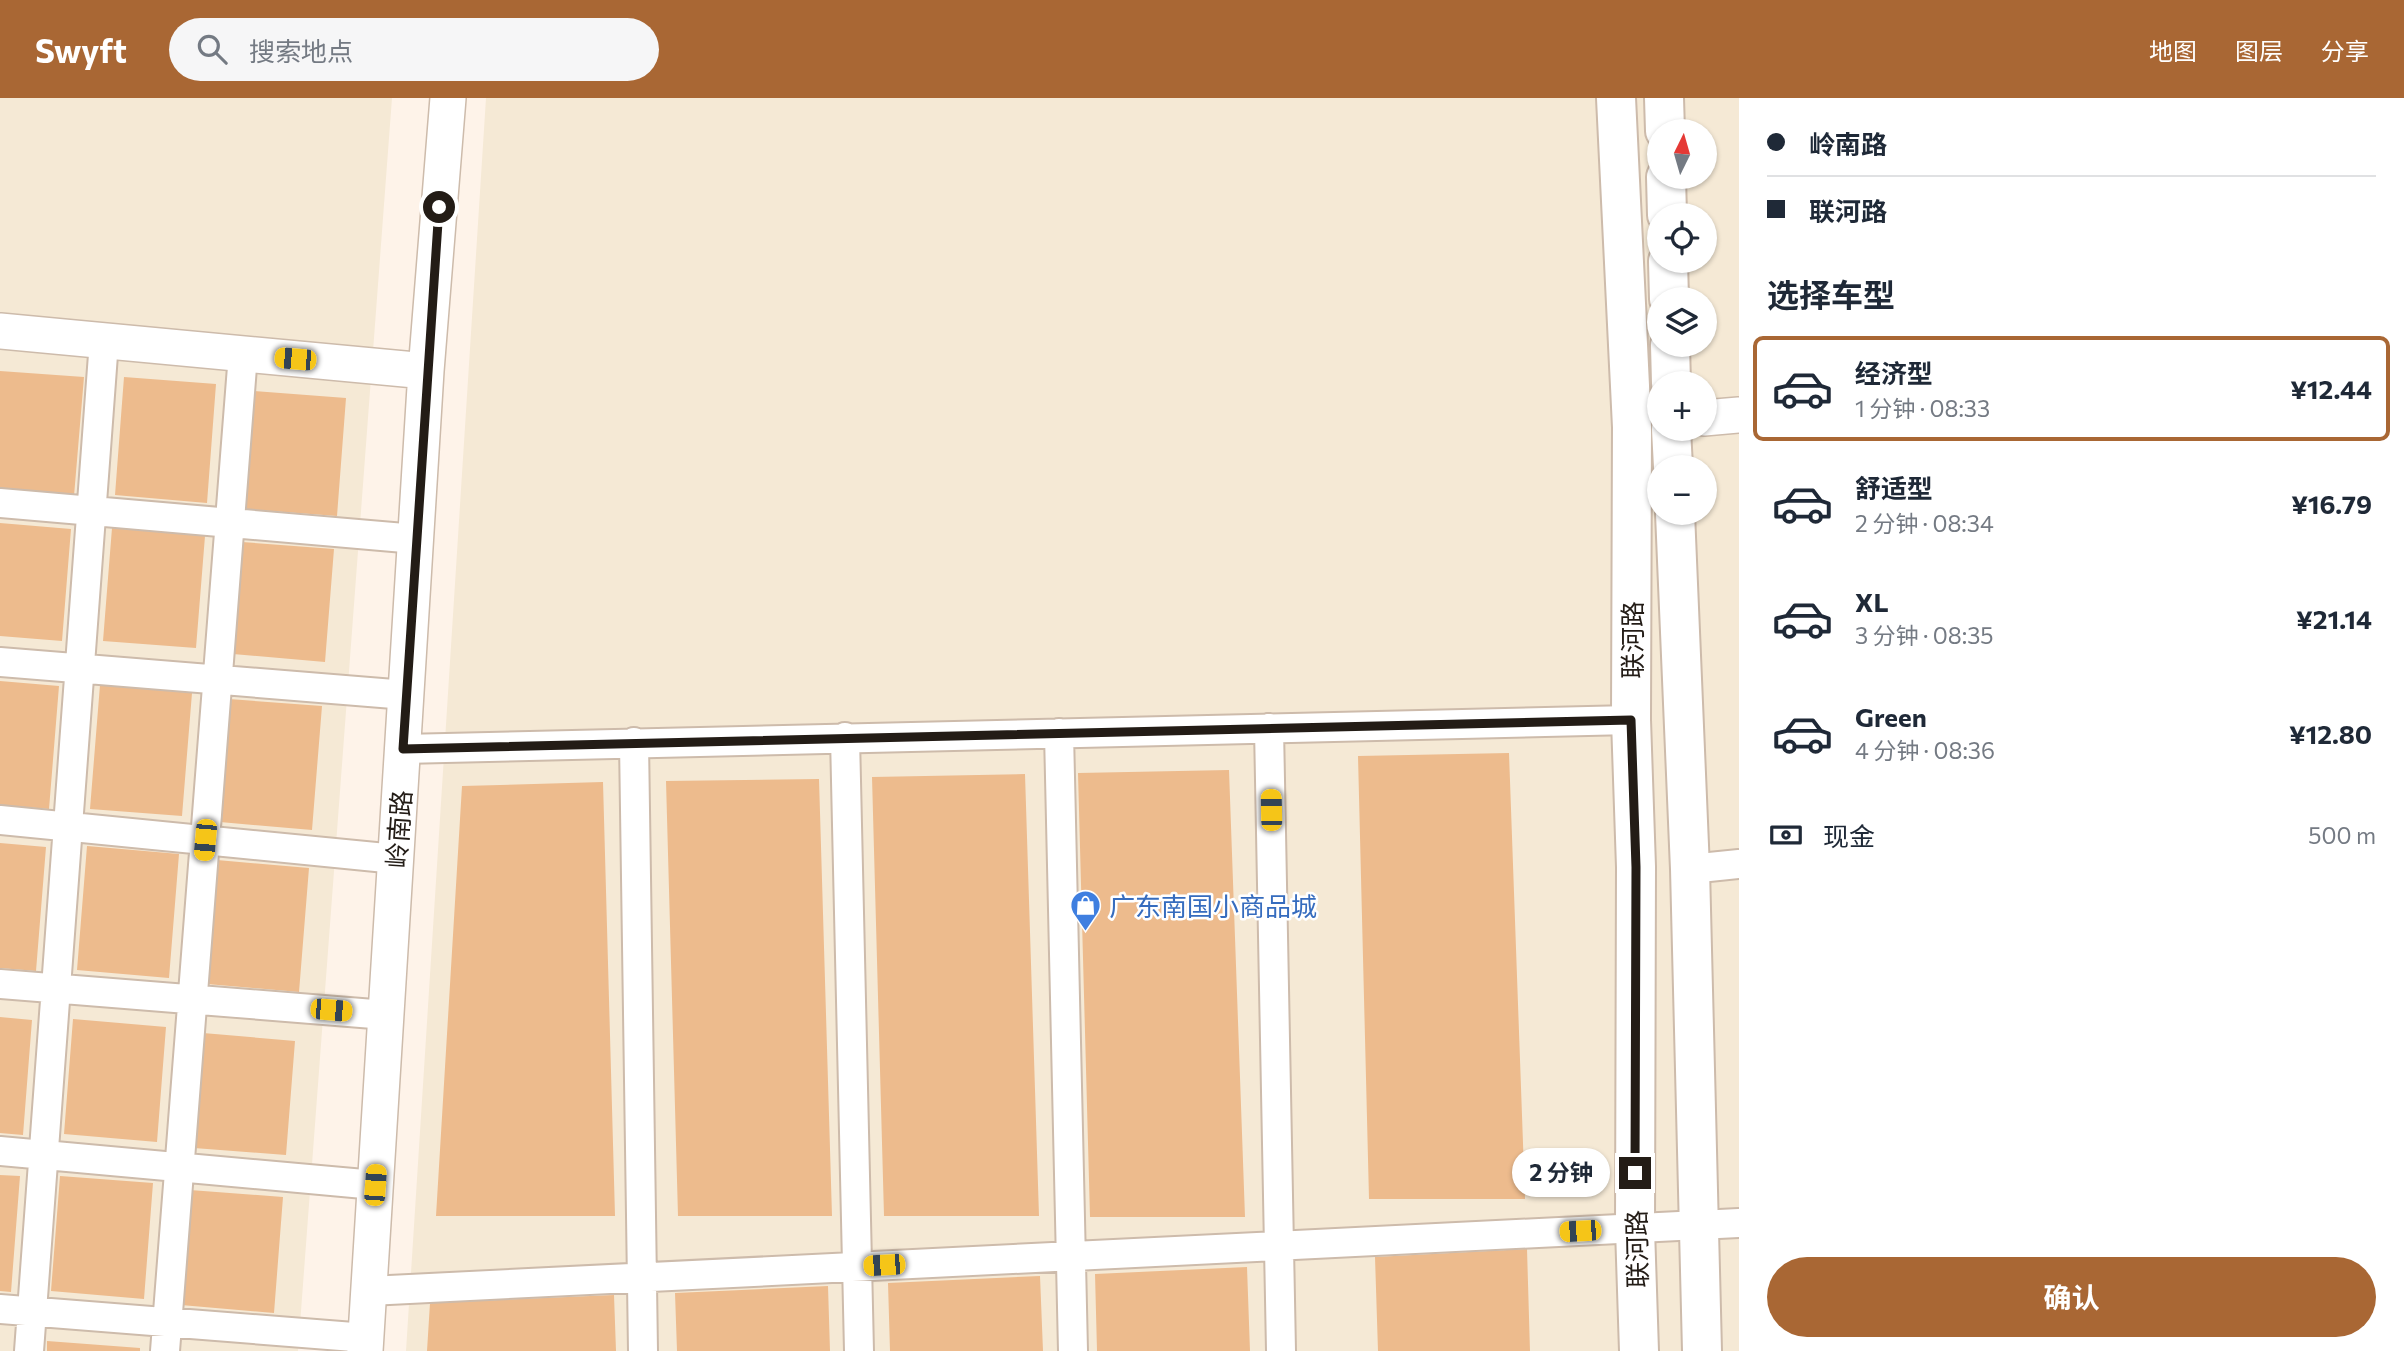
<!DOCTYPE html>
<html lang="zh">
<meta charset="utf-8">
<style>
body{margin:0;font-family:Commissioner,"Noto Sans SC",sans-serif;background:#f6f6f7;color:#1f2937;height:100vh;display:flex;flex-direction:column;font-size:26px;white-space:nowrap}
*{box-sizing:border-box;margin:0}
p{font-size:23px;color:#747a83}
.icon{flex:none;width:38px;height:38px;fill:none;stroke:currentColor;stroke-width:2;stroke-linecap:round;stroke-linejoin:round}
.map{position:relative;flex:1;overflow:hidden}
.side{display:flex;flex-direction:column;background:#fff;width:665px}
.side>*{flex:none}
.guide{display:grid;align-content:center;height:154px;padding:0 28px;background:#fff}
.needle{width:46px;rotate:5deg}
.controls{position:absolute;left:1647px;top:21px;display:grid;gap:14px}
.controls a{display:grid;place-items:center;width:70px;height:70px;border-radius:50%;background:#fff;box-shadow:0 2px 5px #0004;font-size:35px}
.end{position:absolute;width:32px;height:32px;margin:-16px;border:9px solid #231c16;background:#fff;box-shadow:0 0 0 4px #fff}
.from{border-radius:50%}
.bubble{position:absolute;height:49px;border-radius:24px;background:#fff;box-shadow:0 2px 5px #0004;font-size:23px;font-weight:700;line-height:49px;text-align:center}
.car{position:absolute;width:21px;height:42px;margin:-21px -10px;border-radius:9px;box-shadow:0 0 5px 2px #0007;background:linear-gradient(#f5c518 24%,#345 0 40%,#f5c518 0 76%,#345 0 86%,#f5c518 0)}
.guide b{display:flex;align-items:center;gap:24px;height:66px;font-size:26px}
.guide b+b{border-top:2px solid #e0e1e3}
.guide i{width:18px;height:18px;background:#1f2937}
ul{padding:0;list-style:none}
li{display:flex;align-items:center;gap:21px;height:105px;margin:0 14px 10px;padding:0 14px;border:4px solid transparent;border-radius:10px}
li div{flex:1}
li b{display:block;font-size:26px}
li em{font-style:normal;font-weight:700}
li.on{border-color:#a96734}
li>.icon{width:63px;height:63px;stroke-width:1.5}
h2{padding:0 28px;font-size:32px;line-height:84px}
.pay{display:flex;align-items:center;gap:18px;height:77px;padding:0 28px;font-size:26px}
.pay p{margin-inline-start:auto}
.primary-button{display:flex;gap:14px;margin-top:auto;padding:14px 28px}
.primary-button a{flex:1;height:80px;border-radius:42px;background:#a96734;color:#fff;font-size:28px;font-weight:700;line-height:80px;text-align:center}
header{display:flex;align-items:center;gap:42px;box-sizing:border-box;height:98px;padding:0 35px;background:#a96734;color:#fff}
header strong{font-size:33px}
nav{display:flex;gap:38px;margin-inline-start:auto;font-size:24px}
.search{width:490px;height:63px;background:#f6f6f7;display:flex;align-items:center;gap:18px;box-sizing:border-box;padding:0 24px;border-radius:38px;color:#747a83;font-size:26px}
main{display:flex;flex:1;min-height:0}
.map>svg:first-child{display:block}
</style>
<header>
<strong>Swyft</strong>
<div class="search"><svg class="icon" aria-label="search" viewBox="0 0 24 24"><circle cx="10" cy="10" r="6"/><path d="M15 15l6 6"/></svg>搜索地点</div>
<nav><a>地图</a><a>图层</a><a>分享</a></nav>
</header>
<main>
<div class="map">
<svg width="1739" height="1253" viewBox="0 0 1739 1253">
<rect width="100%" height="100%" fill="#fef3e9"/>
<path fill="#f5e9d5" fill-rule="evenodd" d="M 0,0 L 392,0 L 298,1253 L 0,1253 Z
M 486,0 L 1739,0 L 1739,1253 L 406,1253 ZM 1659,33 L 1704,33 L 1704,79 L 1659,79 ZM 1659,117 L 1704,117 L 1704,163 L 1659,163 ZM 1659,201 L 1704,201 L 1704,247 L 1659,247 ZM 1659,285 L 1704,285 L 1704,331 L 1659,331 ZM 1659,369 L 1704,369 L 1704,415 L 1659,415 Z"/>
<path fill="#edbb8d" d="M 0,273 L 84,279 L 74,398 L 0,392 Z
M 124,279 L 216,286 L 207,405 L 115,397 Z
M 254,293 L 346,300 L 337,418 L 244,411 Z
M 0,425 L 71,431 L 62,543 L 0,538 Z
M 112,430 L 205,438 L 196,550 L 103,543 Z
M 242,444 L 334,451 L 325,564 L 233,556 Z
M 0,583 L 59,588 L 49,711 L 0,707 Z
M 100,587 L 192,595 L 182,718 L 90,711 Z
M 229,601 L 322,608 L 312,732 L 220,724 Z
M 1509,655 L 1525,1101 L 1369,1101 L 1358,658 Z
M 1229,672 L 1245,1119 L 1090,1119 L 1078,675 Z
M 1025,676 L 1039,1118 L 884,1118 L 872,679 Z
M 819,681 L 832,1118 L 678,1118 L 666,683 Z
M 603,684 L 615,1118 L 436,1118 L 462,688 Z
M 0,745 L 46,749 L 36,873 L 0,870 Z
M 87,748 L 179,756 L 169,880 L 77,872 Z
M 217,762 L 309,770 L 299,894 L 207,886 Z
M 0,919 L 32,922 L 23,1037 L 0,1035 Z
M 73,921 L 166,929 L 157,1044 L 64,1036 Z
M 203,935 L 295,943 L 286,1057 L 194,1050 Z
M 0,1077 L 20,1078 L 11,1194 L 0,1193 Z
M 60,1078 L 153,1085 L 144,1201 L 51,1193 Z
M 190,1092 L 283,1099 L 274,1215 L 181,1207 Z
M 1527,1151 L 1530,1253 L 1378,1253 L 1375,1159 Z
M 1247,1169 L 1250,1253 L 1097,1253 L 1095,1176 Z
M 1040,1178 L 1043,1253 L 890,1253 L 888,1185 Z
M 828,1188 L 830,1253 L 677,1253 L 675,1195 Z
M 614,1197 L 616,1253 L 427,1253 L 430,1205 Z
M 47,1243 L 140,1250 L 140,1253 L 47,1253 Z"/>
<g fill="none" stroke-linecap="round" stroke-linejoin="round">
<defs>
<path id="minor" d="M 0,405 L 416,441
M 0,564 L 406,597
M 1269,630 L 1281,1253
M 1059,635 L 1073,1253
M 845,639 L 859,1253
M 634,644 L 643,1253
M 403,651 L 1631,622
M 0,722 L 396,761
M 1690,771 L 1739,766
M 0,886 L 386,917
M 0,1053 L 375,1087
M 369,1193 L 1739,1125
M 0,1211 L 366,1240
M 29,1253 L 104,243
M 165,1253 L 243,256"/>
<path id="tertiary" d="M 0,233 L 426,273
M 1704,320 L 1739,317
M 365,1253 L 426,273 L 448,0"/>
<path id="secondary" d="M 1616,0 L 1632,329 L 1631,622 L 1636,769 L 1635,1131 L 1639,1253
M 1664,0 L 1665,33
M 1666,79 L 1667,117
M 1668,163 L 1669,201
M 1670,247 L 1671,285
M 1671,331 L 1673,369
M 1675,415 L 1690,771 L 1702,1253"/>
</defs>
<use href="#minor" stroke="#cdbbab" stroke-width="32"/>
<use href="#tertiary" stroke="#cdbbab" stroke-width="38"/>
<use href="#secondary" stroke="#cdbbab" stroke-width="42"/>
<use href="#minor" stroke="#fff" stroke-width="28"/>
<use href="#tertiary" stroke="#fff" stroke-width="35"/>
<use href="#secondary" stroke="#fff" stroke-width="38"/>
</g>
<g fill="none" stroke-linecap="round" stroke-linejoin="round">
<path stroke="#231c16" stroke-width="9" d="M 439,109 L 403,651 L 1631,622 L 1636,769 L 1635,1075"/>
</g>
<defs>
<symbol id="shop-pin" viewBox="-11 -11 22 30"><path d="M0 17L-7.5 6A9.5 9.5 0 1 1 7.5 6Z" fill="#3f7fe0" stroke="#fff"/><path d="M-5-2.5h2.3a2.7 3.5 0 0 1 5.4 0H5L5.5 6h-11ZM-1.5-2.5h3a1.5 2.3 0 0 0-3 0Z" fill="#fff"/></symbol>
</defs>
<g fill-rule="evenodd">
<use href="#shop-pin" x="1068" y="790" width="35" height="47"/>
</g>
<g text-anchor="middle" dominant-baseline="central" stroke-width="5" stroke-linejoin="round" paint-order="stroke">
<g font-size="26" fill="#231c16" stroke="#fff">
<text transform="translate(1631 542) rotate(-90)">联河路</text>
<text transform="translate(398 731) rotate(-86)">岭南路</text>
<text transform="translate(1636 1151) rotate(-91)">联河路</text>
</g>
<g font-size="26" fill="#366cbe" stroke="#fff" text-anchor="start">
<text x="1109" y="807">广东南国小商品城</text>
</g>
</g>
</svg>
<div class="controls">
<a><svg class="needle" viewBox="-14 -14 28 28"><path d="M0-13l5 13h-10z" fill="#e53935"/><path d="M0 13l5-13h-10z" fill="#747a83"/></svg></a>
<a><svg class="icon" aria-label="locate" viewBox="0 0 24 24"><circle cx="12" cy="12" r="6"/><path d="M12 2v4M12 18v4M2 12h4M18 12h4"/></svg></a>
<a><svg class="icon" aria-label="layers" viewBox="0 0 24 24"><path d="M12 4l9 5-9 5-9-5zM3 14l9 5 9-5"/></svg></a>
<a>+</a>
<a>−</a>
</div>
<i class="end from" style="left:439px;top:109px"></i>
<i class="end" style="left:1635px;top:1075px"></i>
<div class="bubble" style="left:1512px;top:1050px;width:98px">2 分钟</div>
<i class="car" style="left:295px;top:261px;rotate:275deg"></i>
<i class="car" style="left:1271px;top:712px;rotate:359deg"></i>
<i class="car" style="left:205px;top:742px;rotate:185deg"></i>
<i class="car" style="left:331px;top:912px;rotate:95deg"></i>
<i class="car" style="left:375px;top:1087px;rotate:4deg"></i>
<i class="car" style="left:1580px;top:1133px;rotate:267deg"></i>
<i class="car" style="left:884px;top:1167px;rotate:267deg"></i>
</div>
<section class="side">
<div class="guide">
<b><i class="from"></i>岭南路</b>
<b><i></i>联河路</b>
</div>
<h2>选择车型</h2>
<ul>
<li class="on"><svg class="icon" aria-label="car" viewBox="0 0 24 24"><path d="M5 17H2v-5l4-1 3-4h7l3 4 3 1v5h-3M9 17h6M6 11h13"/><circle cx="7" cy="17" r="2"/><circle cx="17" cy="17" r="2"/></svg><div><b>经济型</b><p>1 分钟 · 08:33</p></div><em>¥12.44</em></li>
<li><svg class="icon" aria-label="car" viewBox="0 0 24 24"><path d="M5 17H2v-5l4-1 3-4h7l3 4 3 1v5h-3M9 17h6M6 11h13"/><circle cx="7" cy="17" r="2"/><circle cx="17" cy="17" r="2"/></svg><div><b>舒适型</b><p>2 分钟 · 08:34</p></div><em>¥16.79</em></li>
<li><svg class="icon" aria-label="car" viewBox="0 0 24 24"><path d="M5 17H2v-5l4-1 3-4h7l3 4 3 1v5h-3M9 17h6M6 11h13"/><circle cx="7" cy="17" r="2"/><circle cx="17" cy="17" r="2"/></svg><div><b>XL</b><p>3 分钟 · 08:35</p></div><em>¥21.14</em></li>
<li><svg class="icon" aria-label="car" viewBox="0 0 24 24"><path d="M5 17H2v-5l4-1 3-4h7l3 4 3 1v5h-3M9 17h6M6 11h13"/><circle cx="7" cy="17" r="2"/><circle cx="17" cy="17" r="2"/></svg><div><b>Green</b><p>4 分钟 · 08:36</p></div><em>¥12.80</em></li>
</ul>
<div class="pay"><svg class="icon" aria-label="cash" viewBox="0 0 24 24"><path d="M3 7h18v10H3z"/><circle cx="12" cy="12" r="2"/></svg>现金<p>500 m</p></div>
<div class="primary-button"><a>确认</a></div>
</section>
</main>
